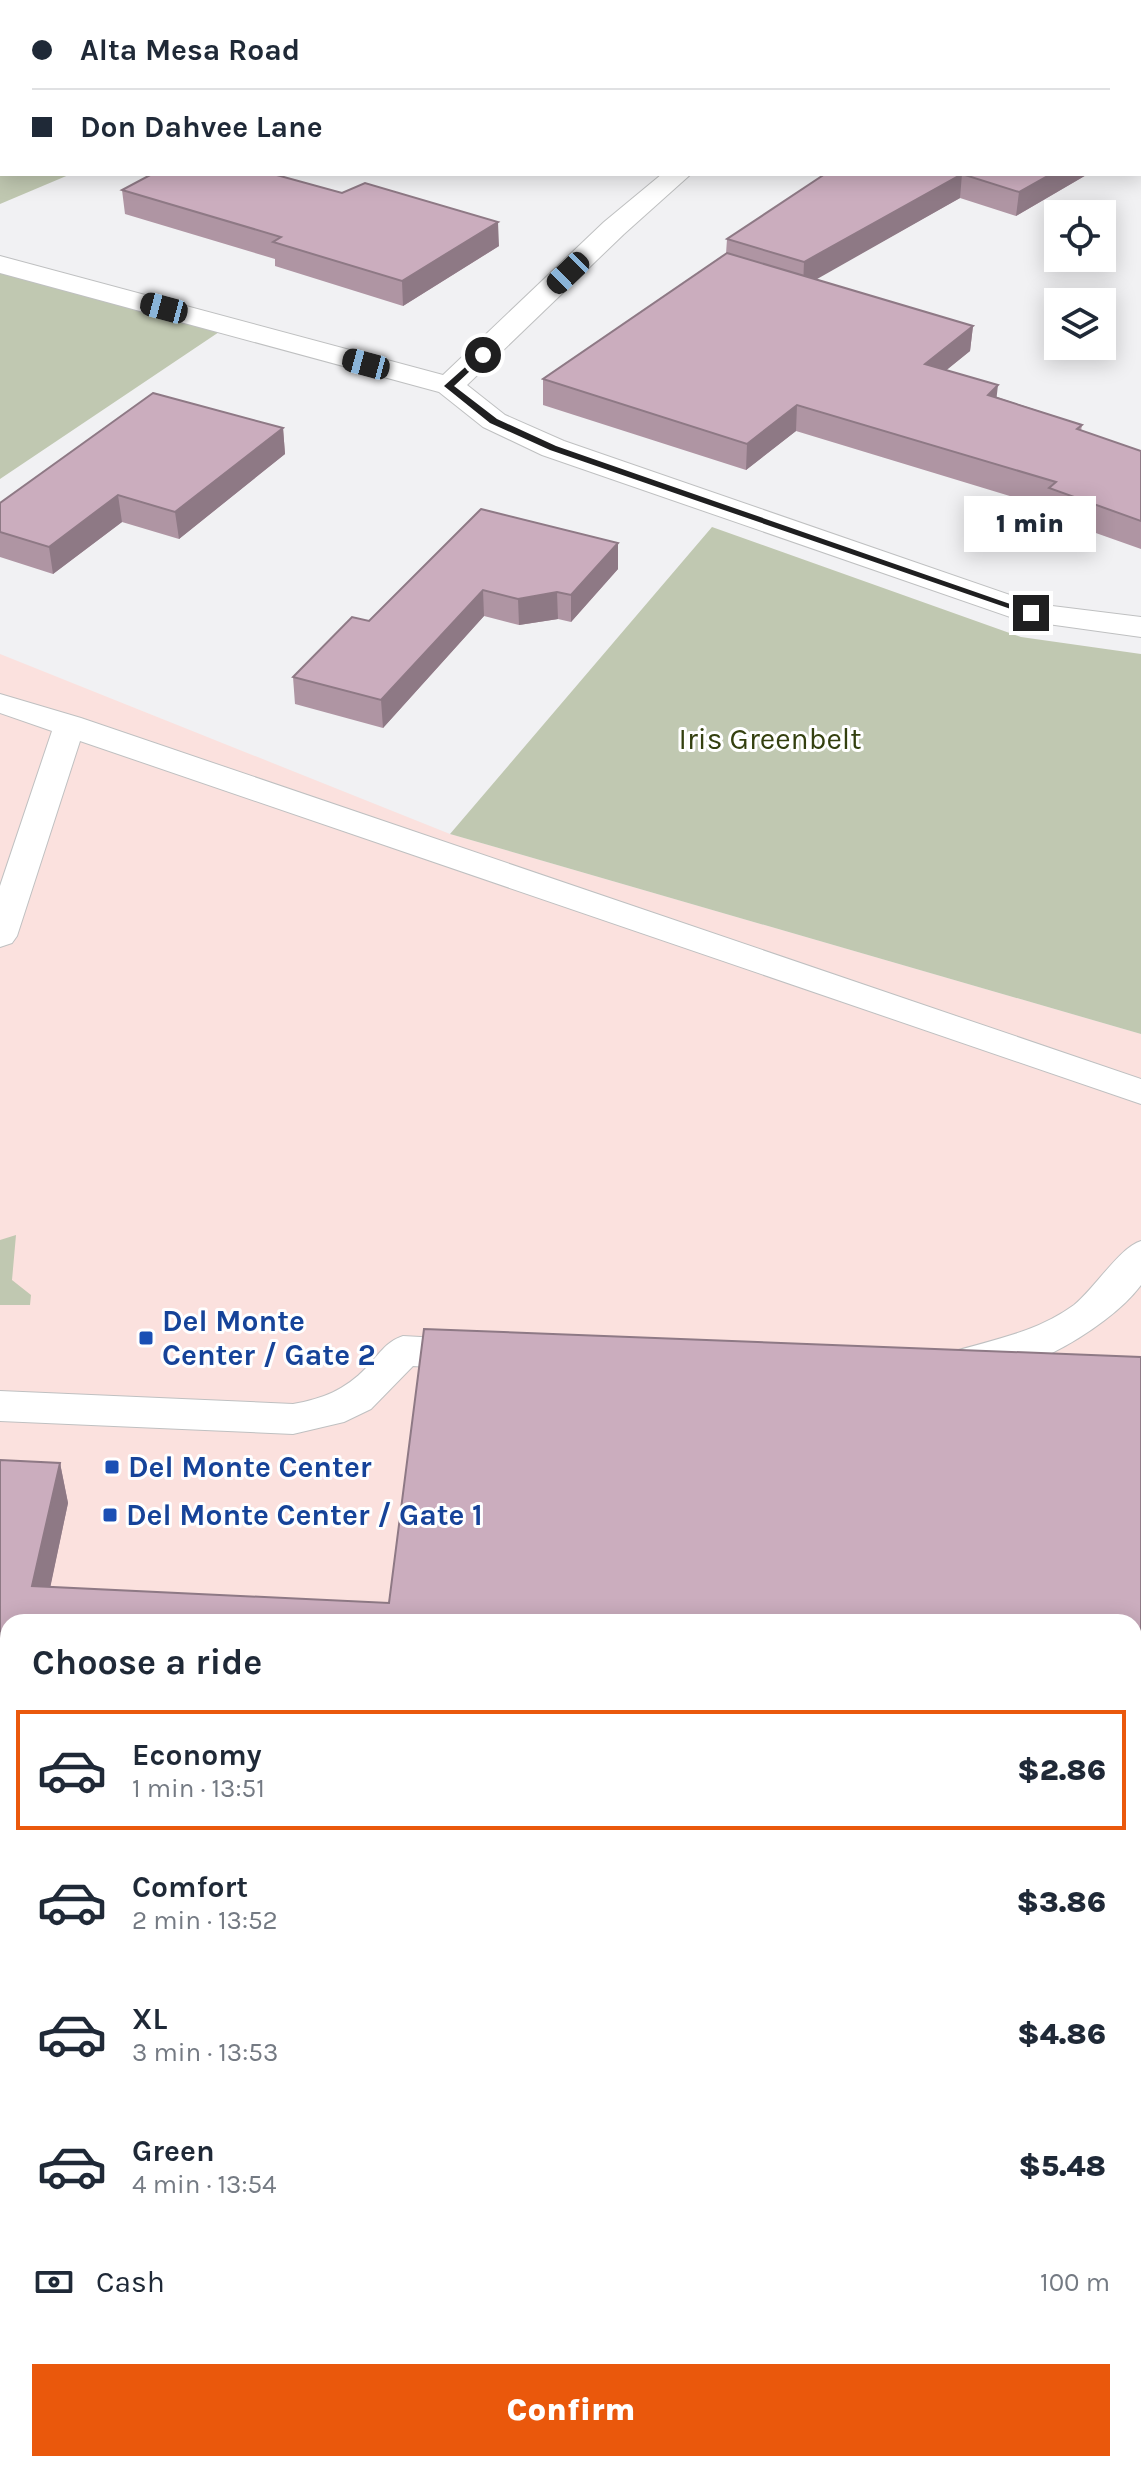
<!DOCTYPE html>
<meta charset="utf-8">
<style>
body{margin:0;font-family:Karla,sans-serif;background:#f2f2f3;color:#1f2937;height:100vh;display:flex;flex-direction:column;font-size:30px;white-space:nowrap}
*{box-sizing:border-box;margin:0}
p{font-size:26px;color:#747a83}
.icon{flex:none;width:44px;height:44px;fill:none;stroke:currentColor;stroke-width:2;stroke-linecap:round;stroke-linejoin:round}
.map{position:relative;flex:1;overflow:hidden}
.sheet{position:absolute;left:0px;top:1614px;width:1142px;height:858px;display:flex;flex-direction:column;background:#fff;border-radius:24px 24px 0 0;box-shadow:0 4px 20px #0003}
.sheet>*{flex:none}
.banner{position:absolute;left:0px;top:0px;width:1142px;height:176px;box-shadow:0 4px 20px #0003;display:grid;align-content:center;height:176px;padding:0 32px;background:#fff}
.tools{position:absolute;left:1044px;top:200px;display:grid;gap:16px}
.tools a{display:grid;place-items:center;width:72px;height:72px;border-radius:0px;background:#fff;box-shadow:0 4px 20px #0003;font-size:40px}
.end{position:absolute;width:36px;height:36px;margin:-18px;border:10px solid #1f1f20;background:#fff;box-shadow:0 0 0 4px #fff}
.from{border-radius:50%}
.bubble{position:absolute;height:56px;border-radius:0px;background:#fff;box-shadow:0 4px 20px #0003;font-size:26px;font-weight:800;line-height:56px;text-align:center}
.car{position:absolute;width:24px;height:48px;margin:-24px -12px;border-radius:10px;box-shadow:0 0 6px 2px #0007;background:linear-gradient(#222 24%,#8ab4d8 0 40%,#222 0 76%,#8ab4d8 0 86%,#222 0)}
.banner b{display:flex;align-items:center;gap:28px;height:76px;font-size:30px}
.banner b+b{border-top:2px solid #e0e1e3}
.banner i{width:20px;height:20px;background:#1f2937}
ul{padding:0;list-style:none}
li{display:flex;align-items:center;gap:24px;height:120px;margin:0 16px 12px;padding:0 16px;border:4px solid transparent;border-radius:0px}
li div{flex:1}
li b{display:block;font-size:30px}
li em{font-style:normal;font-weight:800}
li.active{border-color:#ea580c}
li>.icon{width:72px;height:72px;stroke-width:1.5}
h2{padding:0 32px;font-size:36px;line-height:96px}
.pay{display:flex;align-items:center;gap:20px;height:88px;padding:0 32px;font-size:30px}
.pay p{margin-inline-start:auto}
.cta{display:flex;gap:16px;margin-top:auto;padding:16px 32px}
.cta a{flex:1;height:92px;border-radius:0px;background:#ea580c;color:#fff;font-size:32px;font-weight:800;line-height:92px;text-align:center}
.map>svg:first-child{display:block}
</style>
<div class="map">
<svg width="1141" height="2471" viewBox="0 0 1141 2471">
<rect width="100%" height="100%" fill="#f1f1f3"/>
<path fill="#fbe1de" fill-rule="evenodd" d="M 0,654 L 450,834 L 1141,1034 L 1141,2471 L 0,2471 ZM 8,1622 L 1134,1622 L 1134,2464 L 8,2464 Z"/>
<path fill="#c0c8b1" d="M 0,0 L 477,0 L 2,2 L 2,174 L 71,174 L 0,204 Z
M 0,264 L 228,326 L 0,479 Z
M 712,527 L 1021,637 L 1141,654 L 1141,1034 L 450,834 Z
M 16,1235 L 12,1280 L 31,1295 L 30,1305 L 0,1305 L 0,1240 Z
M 0,2290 L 8,2291 L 8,2414 L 0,2414 Z
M 1134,2376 L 1141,2376 L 1141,2471 L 1130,2471 L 1130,2464 L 1134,2464 Z
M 847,2464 L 1041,2464 L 1042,2471 L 847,2471 Z"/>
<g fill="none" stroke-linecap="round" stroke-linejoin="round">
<path fill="#a2c8d0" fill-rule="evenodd" d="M 2,99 L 2,107 L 0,108 L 0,100 Z"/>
<defs>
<path id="lane" d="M 0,694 L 81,718 L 1141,1079 L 1141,1104 L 80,741 L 17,936 L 12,943 L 0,947 L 0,886 L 52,731 L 0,713 Z
M 1141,1241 L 1141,1285 C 1108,1330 1001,1392 945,1374 L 939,1364 L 945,1354 C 990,1340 1034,1334 1074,1305 C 1095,1288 1120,1247 1141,1241 Z
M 403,1336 L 473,1340 L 487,1345 L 493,1355 L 487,1365 L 473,1370 L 413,1366 L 371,1409 L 344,1422 L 293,1434 L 0,1421 L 0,1391 L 293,1404 C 322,1399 345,1390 366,1368 C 379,1355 385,1342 403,1336 Z"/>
<path id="street" d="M 994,0 L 1020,0 L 992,2 Z
M 1140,82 L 1141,82 L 1141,97 L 1140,97 Z
M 662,174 L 691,174 L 624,234 L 467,385 L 505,415 L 564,441 L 1036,604 L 1141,617 L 1141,637 L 1019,620 L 542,455 L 483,427 L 439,392 L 0,273 L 0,256 L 443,375 L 604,222 Z"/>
</defs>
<use href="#lane" stroke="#bfc0c1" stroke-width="2"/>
<use href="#street" stroke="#bfc0c1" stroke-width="2"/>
<use href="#lane" fill="#fff" fill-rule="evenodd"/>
<use href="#street" fill="#fff" fill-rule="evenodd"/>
</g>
<path fill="#af95a3" d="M 825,174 L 1088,174 L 1016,216 L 960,198 L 815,279 L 973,326 L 970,351 L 946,370 L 997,397 L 1082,425 L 1081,431 L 1141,451 L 1141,549 L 1045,515 L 1046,507 L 796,431 L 746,470 L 543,405 L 543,379 L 726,254 L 727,239 Z
M 122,190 L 499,246 L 403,306 L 275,266 L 275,259 L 125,214 Z
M 283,428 L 285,454 L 179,539 L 122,522 L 53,574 L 0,557 L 0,503 Z
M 618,543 L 618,569 L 571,622 L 558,619 L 519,625 L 484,616 L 383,728 L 295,704 L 293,677 L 369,621 Z
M 1141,1357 L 1141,2377 L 1134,2377 L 1134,1622 L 8,1622 L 8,2276 L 0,2275 L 0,1460 L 60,1463 L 68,1503 L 50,1587 L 389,1603 Z"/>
<path fill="#8e7985" d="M 808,0 L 852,0 L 848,2 L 804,2 Z
M 962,174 L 960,198 L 803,287 L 804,262 Z
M 1051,174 L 1088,174 L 1016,216 L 1019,192 Z
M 498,222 L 499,246 L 403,306 L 402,281 Z
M 973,326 L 970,351 L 922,390 L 925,364 Z
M 998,385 L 995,411 L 988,395 Z
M 797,405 L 796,431 L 746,470 L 747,444 Z
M 283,428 L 285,454 L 179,539 L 175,512 Z
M 118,495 L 122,522 L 53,574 L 49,547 Z
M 618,543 L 618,569 L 571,622 L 571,595 Z
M 483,590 L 484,616 L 383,728 L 381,700 Z
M 557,592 L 558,619 L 519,625 L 518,599 Z
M 60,1463 L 68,1503 L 43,1622 L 32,1586 Z"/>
<path fill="#cbadbe" stroke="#8e7985" stroke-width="2" d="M 680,0 L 808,0 L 804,2 L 676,2 Z
M 152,174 L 273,174 L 342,193 L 365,183 L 498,222 L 402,281 L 273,242 L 281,237 L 122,190 Z
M 825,174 L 1051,174 L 1019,192 L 962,174 L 804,262 L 727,239 Z
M 727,253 L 973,326 L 925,364 L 998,385 L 988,395 L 1082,425 L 1077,429 L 1141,451 L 1141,521 L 1049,488 L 1056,482 L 797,405 L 747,444 L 543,379 Z
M 153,393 L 283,428 L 175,512 L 118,495 L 49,547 L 0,532 L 0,503 Z
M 481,509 L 618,543 L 571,595 L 557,592 L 518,599 L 483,590 L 381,700 L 293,677 L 352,617 L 369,621 Z
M 424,1329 L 1141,1357 L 1141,2343 L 1134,2343 L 1134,1622 L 8,1622 L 8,2242 L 0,2241 L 0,1460 L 60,1463 L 32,1586 L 389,1603 Z
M 0,2392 L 8,2392 L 8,2464 L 623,2464 L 623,2471 L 0,2471 Z"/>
<path fill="#1f1f20" d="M 480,354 L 487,355 L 454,386 L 497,419 L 556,446 L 1036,613 L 1028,615 L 550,450 L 490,423 L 444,386 Z"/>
<g fill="#1a4fb4" stroke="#fff" stroke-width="3">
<rect x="138" y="1330" width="16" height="16" rx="4"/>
<rect x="104" y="1459" width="16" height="16" rx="4"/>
<rect x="102" y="1507" width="16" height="16" rx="4"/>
</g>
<g text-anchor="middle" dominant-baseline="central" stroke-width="6" stroke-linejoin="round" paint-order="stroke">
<g font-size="30" fill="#34400f" stroke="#fff">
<text x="770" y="739">Iris Greenbelt</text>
</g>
<g font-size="30" font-weight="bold" fill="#164399" stroke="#fff" text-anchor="start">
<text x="162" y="1321">Del Monte<tspan x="162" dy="34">Center / Gate 2</tspan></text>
<text x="128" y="1467">Del Monte Center</text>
<text x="126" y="1515">Del Monte Center / Gate 1</text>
</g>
</g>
</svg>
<div class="tools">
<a><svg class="icon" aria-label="locate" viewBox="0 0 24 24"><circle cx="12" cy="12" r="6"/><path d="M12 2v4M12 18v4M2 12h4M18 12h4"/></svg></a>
<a><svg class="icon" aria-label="layers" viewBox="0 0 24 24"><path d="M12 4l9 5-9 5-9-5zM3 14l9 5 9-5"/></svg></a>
</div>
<i class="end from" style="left:483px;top:355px"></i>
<i class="end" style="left:1031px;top:613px"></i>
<div class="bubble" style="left:964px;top:496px;width:132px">1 min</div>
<i class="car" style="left:568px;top:273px;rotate:226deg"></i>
<i class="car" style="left:164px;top:308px;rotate:285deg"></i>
<i class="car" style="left:366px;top:364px;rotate:285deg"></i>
<div class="banner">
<b><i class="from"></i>Alta Mesa Road</b>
<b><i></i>Don Dahvee Lane</b>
</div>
<section class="sheet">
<h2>Choose a ride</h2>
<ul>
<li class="active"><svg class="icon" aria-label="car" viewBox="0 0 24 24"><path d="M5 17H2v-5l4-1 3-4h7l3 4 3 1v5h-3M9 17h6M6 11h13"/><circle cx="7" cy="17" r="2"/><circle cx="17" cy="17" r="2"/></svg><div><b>Economy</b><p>1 min · 13:51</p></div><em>$2.86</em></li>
<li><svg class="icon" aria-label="car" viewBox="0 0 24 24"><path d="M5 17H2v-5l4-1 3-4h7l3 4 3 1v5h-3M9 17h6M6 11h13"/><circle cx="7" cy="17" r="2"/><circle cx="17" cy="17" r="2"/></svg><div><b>Comfort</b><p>2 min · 13:52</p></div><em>$3.86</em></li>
<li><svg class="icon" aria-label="car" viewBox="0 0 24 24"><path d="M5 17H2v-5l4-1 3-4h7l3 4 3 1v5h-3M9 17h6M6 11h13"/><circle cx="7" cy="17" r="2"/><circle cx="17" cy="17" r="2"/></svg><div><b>XL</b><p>3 min · 13:53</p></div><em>$4.86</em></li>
<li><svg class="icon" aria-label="car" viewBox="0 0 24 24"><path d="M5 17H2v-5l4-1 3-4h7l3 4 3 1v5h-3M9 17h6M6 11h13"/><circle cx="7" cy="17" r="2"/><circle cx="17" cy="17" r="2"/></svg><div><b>Green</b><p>4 min · 13:54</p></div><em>$5.48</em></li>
</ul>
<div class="pay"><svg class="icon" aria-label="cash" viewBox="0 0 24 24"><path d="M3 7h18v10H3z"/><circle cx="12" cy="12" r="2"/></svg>Cash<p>100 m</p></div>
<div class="cta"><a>Confirm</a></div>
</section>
</div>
